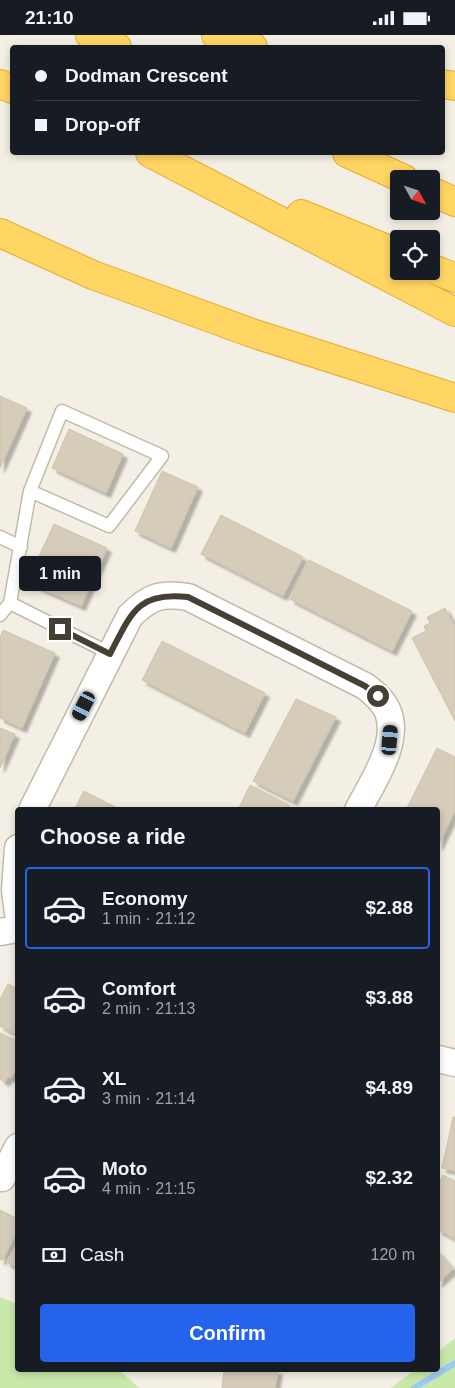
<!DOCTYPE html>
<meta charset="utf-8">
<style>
body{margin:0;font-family:Arial,sans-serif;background:#20242c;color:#f1f3f6;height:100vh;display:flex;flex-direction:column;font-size:19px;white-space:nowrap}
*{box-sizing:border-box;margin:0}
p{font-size:16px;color:#9ea1a6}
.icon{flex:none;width:28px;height:28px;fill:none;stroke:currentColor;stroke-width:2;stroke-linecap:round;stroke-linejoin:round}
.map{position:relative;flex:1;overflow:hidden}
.details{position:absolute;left:15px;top:772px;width:425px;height:565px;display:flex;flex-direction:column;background:#171b24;border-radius:5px;box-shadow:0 2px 8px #0003}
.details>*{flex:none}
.guide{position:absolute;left:10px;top:10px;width:435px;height:110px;border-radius:5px;box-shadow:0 2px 8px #0003;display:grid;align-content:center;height:110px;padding:0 25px;background:#171b24}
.needle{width:32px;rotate:130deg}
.fabs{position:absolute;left:390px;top:135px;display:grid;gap:10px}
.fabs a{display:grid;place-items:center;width:50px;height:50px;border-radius:5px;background:#171b24;box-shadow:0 2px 8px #0003;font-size:25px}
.end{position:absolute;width:22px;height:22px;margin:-11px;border:6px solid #453f34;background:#fff;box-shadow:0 0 0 2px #fff}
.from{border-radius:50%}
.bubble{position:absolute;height:35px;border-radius:5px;background:#171b24;box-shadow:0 2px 8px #0003;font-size:16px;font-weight:700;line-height:35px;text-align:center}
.car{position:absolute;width:15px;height:30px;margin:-15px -8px;border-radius:6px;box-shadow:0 0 4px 1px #0007;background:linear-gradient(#222 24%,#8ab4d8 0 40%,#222 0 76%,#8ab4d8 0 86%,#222 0)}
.guide b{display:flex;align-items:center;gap:18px;height:48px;font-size:19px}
.guide b+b{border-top:1px solid #363941}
.guide i{width:12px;height:12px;background:#f1f3f6}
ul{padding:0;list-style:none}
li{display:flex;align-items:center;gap:15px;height:82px;margin:0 10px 8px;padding:0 15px;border:2px solid transparent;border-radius:5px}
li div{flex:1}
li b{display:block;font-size:19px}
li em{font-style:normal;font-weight:700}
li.selected{border-color:#2563eb}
li>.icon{width:45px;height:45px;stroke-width:1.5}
h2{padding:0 25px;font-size:22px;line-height:60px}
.pay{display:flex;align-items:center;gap:12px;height:55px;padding:0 25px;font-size:19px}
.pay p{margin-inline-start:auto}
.primary-button{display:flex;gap:10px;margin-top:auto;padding:10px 25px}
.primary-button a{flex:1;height:58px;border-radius:5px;background:#2563eb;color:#fff;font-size:20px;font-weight:700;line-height:58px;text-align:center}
.status{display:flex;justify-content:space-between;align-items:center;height:35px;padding:0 25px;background:#171b24;direction:ltr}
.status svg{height:14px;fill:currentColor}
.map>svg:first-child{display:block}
</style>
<div class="status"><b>21:10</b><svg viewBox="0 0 49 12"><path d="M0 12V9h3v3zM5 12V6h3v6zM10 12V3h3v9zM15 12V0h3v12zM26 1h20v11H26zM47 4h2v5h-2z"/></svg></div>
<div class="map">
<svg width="455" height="1353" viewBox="0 0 455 1353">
<defs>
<filter id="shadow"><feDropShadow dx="4.5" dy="4.5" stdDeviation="1" flood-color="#0004"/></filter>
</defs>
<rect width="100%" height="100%" fill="#f3efe4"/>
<path fill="#c9e9aa" d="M 0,1262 L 17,1269 L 18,1335 L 119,1335 L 139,1353 L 0,1353 Z
M 455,1303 L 455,1353 L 391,1353 L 414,1335 L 438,1335 L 438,1317 Z"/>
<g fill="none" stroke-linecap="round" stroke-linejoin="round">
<path stroke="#9dcaf3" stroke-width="6" d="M 414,1353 L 455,1328"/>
</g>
<path fill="#d5ccb9" stroke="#d0c4ac" filter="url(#shadow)" d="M 0,361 L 27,373 L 0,433 Z
M 69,394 L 123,419 L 106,458 L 52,433 Z
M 162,436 L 198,452 L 171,513 L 135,496 Z
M 221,480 L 303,522 L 283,561 L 201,519 Z
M 54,489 L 107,513 L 81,571 L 27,547 Z
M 309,525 L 412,576 L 392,616 L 290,564 Z
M 445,573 L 455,592 L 455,686 L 412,603 L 426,596 L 424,591 L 430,588 L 427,582 Z
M 3,595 L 55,618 L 22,693 L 0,683 L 0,602 Z
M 162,606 L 265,658 L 245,698 L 142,645 Z
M 296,664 L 336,682 L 293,766 L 253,746 Z
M 0,693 L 15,699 L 0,733 Z
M 437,713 L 455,722 L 455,776 L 438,811 L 438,775 L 406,775 Z
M 250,750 L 289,770 L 287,775 L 238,775 Z
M 84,756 L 121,775 L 74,775 Z
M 8,949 L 18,954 L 18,1000 L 0,991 L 0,964 Z
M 0,998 L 18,1006 L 18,1030 L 11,1043 L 8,1042 L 5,1047 L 0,1044 Z
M 453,1082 L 455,1082 L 455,1136 L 442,1133 Z
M 443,1140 L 455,1146 L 455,1204 L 438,1195 L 438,1145 L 440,1146 Z
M 0,1175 L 18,1184 L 18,1196 L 2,1225 L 0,1225 Z
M 18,1207 L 18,1233 L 6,1227 Z
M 438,1216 L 453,1234 L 438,1248 Z
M 224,1335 L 278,1335 L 275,1353 L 222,1353 Z"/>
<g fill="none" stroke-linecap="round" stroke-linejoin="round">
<defs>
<path id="service" d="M 0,502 L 21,512
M 10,568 L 111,619
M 0,580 L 10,568 L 30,456 L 62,376 L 162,421 L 109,491 L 30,456"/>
<path id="minor" d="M 32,775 L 130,581 C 150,561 161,558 188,562 L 365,651 C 374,658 384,666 388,677 C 400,708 372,748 358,775
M 18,813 L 15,855 L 18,878
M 0,897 L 18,894
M 438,1024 L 455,1028
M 2,1143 L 18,1112"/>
<path id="motorway" d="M 90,0 L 117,12
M 216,0 L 253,12
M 0,49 L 12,54
M 442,49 L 455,51
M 150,118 L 455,277
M 347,118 L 404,144
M 431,156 L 455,167
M 301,179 L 399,219
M 0,198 L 93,240 L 252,298 L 455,363
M 431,233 L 455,243"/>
</defs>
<use href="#service" stroke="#c1bba9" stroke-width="15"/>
<use href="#minor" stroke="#c1bba9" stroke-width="29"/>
<use href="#motorway" stroke="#e4ac2d" stroke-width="30"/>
<use href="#service" stroke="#fff" stroke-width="12"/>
<use href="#minor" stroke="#fff" stroke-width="26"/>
<use href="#motorway" stroke="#ffd563" stroke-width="28"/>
</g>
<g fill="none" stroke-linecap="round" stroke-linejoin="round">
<path stroke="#453f34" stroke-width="6" d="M 60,594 L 110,619 C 131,579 137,556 188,562 L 365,651 L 378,661"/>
</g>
</svg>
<div class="fabs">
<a><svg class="needle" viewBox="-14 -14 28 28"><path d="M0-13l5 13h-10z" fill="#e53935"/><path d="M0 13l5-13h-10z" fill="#9ea1a6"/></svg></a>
<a><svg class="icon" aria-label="locate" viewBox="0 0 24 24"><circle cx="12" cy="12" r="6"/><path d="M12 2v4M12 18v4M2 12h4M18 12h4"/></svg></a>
</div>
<i class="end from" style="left:378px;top:661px"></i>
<i class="end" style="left:60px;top:594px"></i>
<div class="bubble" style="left:19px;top:521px;width:82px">1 min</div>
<i class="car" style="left:84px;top:671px;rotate:207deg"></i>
<i class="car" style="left:390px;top:705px;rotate:5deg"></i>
<div class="guide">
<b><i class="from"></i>Dodman Crescent</b>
<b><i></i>Drop-off</b>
</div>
<section class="details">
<h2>Choose a ride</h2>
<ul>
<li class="selected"><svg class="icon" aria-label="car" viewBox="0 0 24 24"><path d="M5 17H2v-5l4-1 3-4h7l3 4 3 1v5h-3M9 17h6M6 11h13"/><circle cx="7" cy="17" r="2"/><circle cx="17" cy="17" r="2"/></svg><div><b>Economy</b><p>1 min · 21:12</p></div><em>$2.88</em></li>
<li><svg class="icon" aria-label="car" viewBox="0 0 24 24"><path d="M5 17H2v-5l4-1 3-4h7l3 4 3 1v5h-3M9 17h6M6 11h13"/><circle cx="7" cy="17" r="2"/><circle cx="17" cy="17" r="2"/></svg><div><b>Comfort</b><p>2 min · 21:13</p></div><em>$3.88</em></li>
<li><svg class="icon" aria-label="car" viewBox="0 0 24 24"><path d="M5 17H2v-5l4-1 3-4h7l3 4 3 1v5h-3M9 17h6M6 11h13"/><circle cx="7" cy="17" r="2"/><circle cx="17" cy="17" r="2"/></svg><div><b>XL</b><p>3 min · 21:14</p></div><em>$4.89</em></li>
<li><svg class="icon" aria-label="car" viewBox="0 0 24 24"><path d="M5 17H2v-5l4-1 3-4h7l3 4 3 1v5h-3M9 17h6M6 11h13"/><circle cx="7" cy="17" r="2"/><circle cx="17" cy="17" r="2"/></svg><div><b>Moto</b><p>4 min · 21:15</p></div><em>$2.32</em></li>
</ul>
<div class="pay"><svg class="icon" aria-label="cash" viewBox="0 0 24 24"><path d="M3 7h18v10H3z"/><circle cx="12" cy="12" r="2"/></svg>Cash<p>120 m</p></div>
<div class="primary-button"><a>Confirm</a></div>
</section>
</div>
